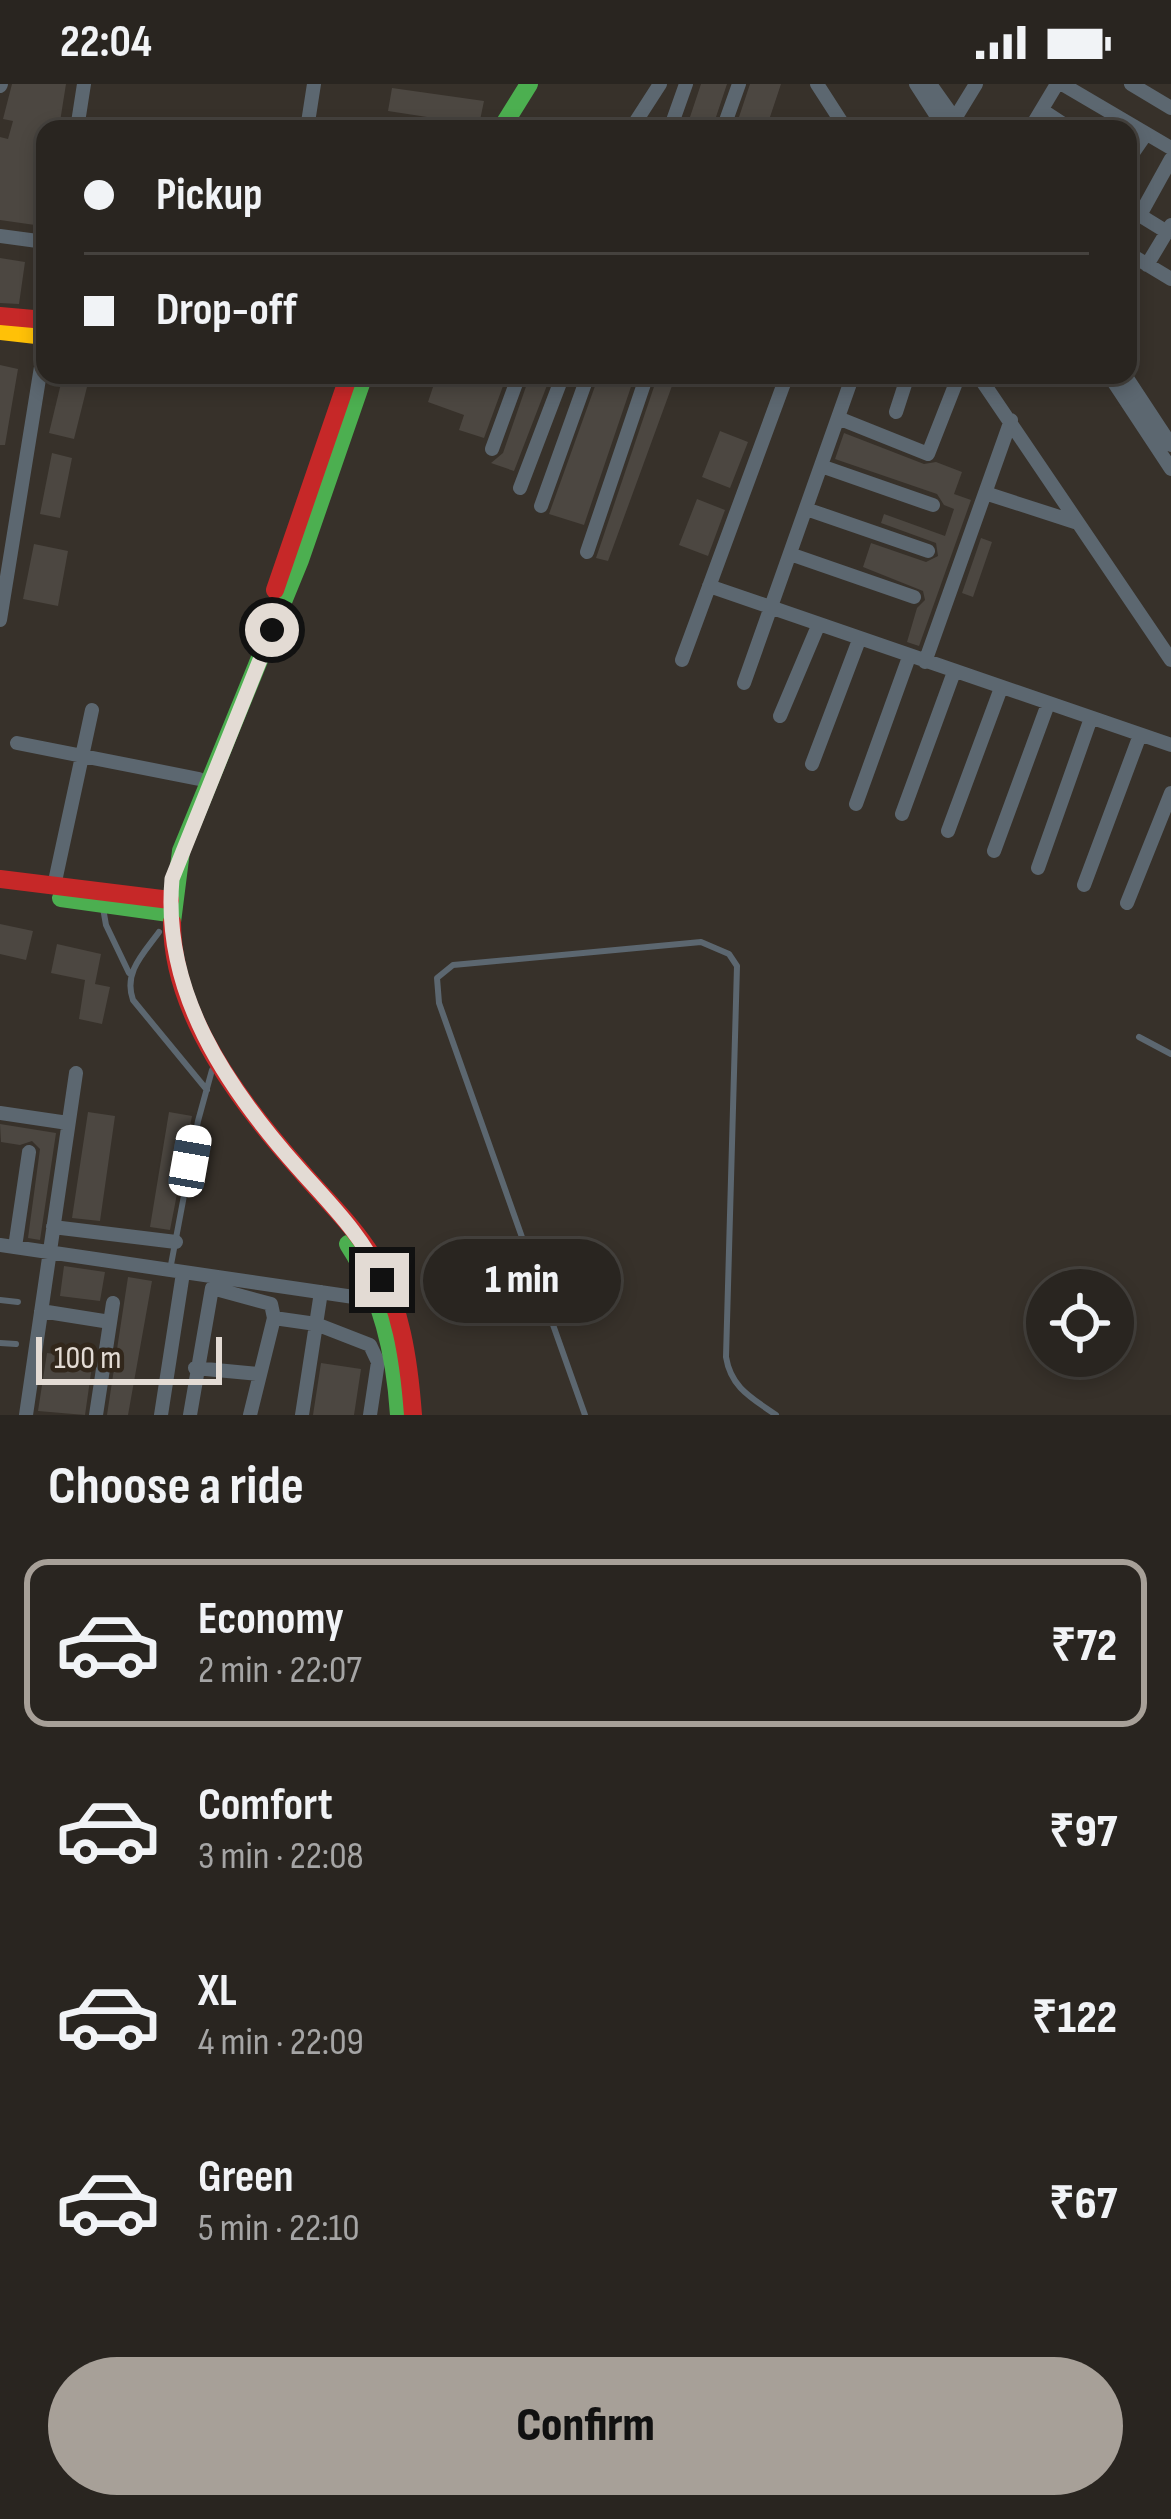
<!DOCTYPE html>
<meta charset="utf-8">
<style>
body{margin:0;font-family:"Sofia Sans Condensed",sans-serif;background:#35312d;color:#f1f3f6;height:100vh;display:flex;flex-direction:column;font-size:45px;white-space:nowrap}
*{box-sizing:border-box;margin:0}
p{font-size:39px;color:#a5a5a5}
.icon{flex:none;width:66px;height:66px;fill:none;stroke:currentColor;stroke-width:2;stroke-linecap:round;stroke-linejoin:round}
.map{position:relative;height:1331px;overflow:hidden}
.sheet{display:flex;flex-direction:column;background:#292520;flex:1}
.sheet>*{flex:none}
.guide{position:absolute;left:36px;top:36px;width:1101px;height:264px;border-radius:24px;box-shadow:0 6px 18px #0003,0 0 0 3px #45423e;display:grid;align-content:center;height:264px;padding:0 48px;background:#292520}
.fabs{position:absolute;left:1026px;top:1185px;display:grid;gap:24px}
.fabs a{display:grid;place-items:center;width:108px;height:108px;border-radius:50%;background:#292520;box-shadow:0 6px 18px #0003,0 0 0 3px #45423e;font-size:60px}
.scale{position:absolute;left:36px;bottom:30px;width:186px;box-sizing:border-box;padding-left:12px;border:6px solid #e3dbd4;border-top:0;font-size:33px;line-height:42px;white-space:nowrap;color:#e3dbd4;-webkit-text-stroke:9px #32271b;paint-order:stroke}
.end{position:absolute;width:54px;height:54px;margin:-27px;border:15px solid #e3dbd4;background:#111;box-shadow:0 0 0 6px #111}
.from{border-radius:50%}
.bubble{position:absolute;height:84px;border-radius:42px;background:#292520;box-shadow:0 6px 18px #0003,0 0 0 3px #45423e;font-size:39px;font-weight:800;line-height:84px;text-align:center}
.car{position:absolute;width:36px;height:72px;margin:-36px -18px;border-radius:15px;box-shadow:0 0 9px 3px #0007;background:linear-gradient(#fff 24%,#345 0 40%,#fff 0 76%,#345 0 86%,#fff 0)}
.guide b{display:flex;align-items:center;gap:42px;height:114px;font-size:45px}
.guide b+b{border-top:3px solid #45423e}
.guide i{width:30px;height:30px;background:#f1f3f6}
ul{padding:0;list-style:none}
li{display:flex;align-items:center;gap:36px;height:168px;margin:0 24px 18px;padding:0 24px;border:6px solid transparent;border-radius:24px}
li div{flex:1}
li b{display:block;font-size:45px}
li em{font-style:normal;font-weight:800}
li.selected{border-color:#a7a098}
li>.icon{width:108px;height:108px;stroke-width:1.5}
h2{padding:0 48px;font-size:54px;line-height:144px}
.action{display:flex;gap:24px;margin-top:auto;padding:24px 48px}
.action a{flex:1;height:138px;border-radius:72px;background:#a7a098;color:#111;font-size:48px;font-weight:800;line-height:138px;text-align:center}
.status{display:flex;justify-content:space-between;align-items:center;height:84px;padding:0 60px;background:#292520;direction:ltr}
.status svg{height:33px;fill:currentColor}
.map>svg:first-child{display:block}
</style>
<div class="status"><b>22:04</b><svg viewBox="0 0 49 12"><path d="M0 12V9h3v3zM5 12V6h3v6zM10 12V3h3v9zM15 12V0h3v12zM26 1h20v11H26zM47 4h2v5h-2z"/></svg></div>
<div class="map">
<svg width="1171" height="1331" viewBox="0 0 1171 1331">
<rect width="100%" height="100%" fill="#37312a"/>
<path fill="#4c4741" d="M 12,0 L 66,0 L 59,44 L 45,45 L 45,125 L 44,135 L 36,134 L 35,141 L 0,136 L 0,53 L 8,55 L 13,37 L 3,35 Z
M 701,0 L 727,0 L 712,45 L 686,45 Z
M 750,0 L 781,0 L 766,45 L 735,45 Z
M 392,4 L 484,17 L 479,41 L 388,27 Z
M 0,174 L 25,178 L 19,220 L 0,219 Z
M 0,281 L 18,285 L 5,361 L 0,361 Z
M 63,291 L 90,291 L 74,355 L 49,349 Z
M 437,291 L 507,291 L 484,354 L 459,346 L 464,331 L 428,318 Z
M 530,291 L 551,291 L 514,387 L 491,379 L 503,369 Z
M 599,291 L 635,291 L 584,441 L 549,430 Z
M 658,291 L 676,291 L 608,477 L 596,474 Z
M 720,347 L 748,358 L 730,404 L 702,393 Z
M 844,349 L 924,380 L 936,378 L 962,388 L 954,410 L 971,416 L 919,562 L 907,558 L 917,524 L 925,516 L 923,507 L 863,483 L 871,459 L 926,478 L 938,472 L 936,459 L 881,439 L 884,430 L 945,452 L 954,425 L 944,421 L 937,410 L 835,375 Z
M 52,369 L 72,374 L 60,434 L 40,430 Z
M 697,415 L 725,426 L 708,472 L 679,461 Z
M 981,454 L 992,458 L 973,513 L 962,509 Z
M 34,460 L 68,467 L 58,522 L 23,515 Z
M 0,840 L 33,847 L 26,876 L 0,870 Z
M 57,860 L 101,870 L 95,900 L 110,903 L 102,940 L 79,935 L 85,896 L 51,889 Z
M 88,1028 L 115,1032 L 100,1137 L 72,1134 Z
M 169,1028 L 192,1032 L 170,1146 L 150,1143 Z
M 0,1040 L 56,1049 L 40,1156 L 28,1154 L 40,1065 L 32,1057 L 20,1061 L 1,1058 Z
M 64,1182 L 105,1188 L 100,1217 L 60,1212 Z
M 128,1193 L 152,1197 L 128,1331 L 107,1331 Z
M 47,1269 L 93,1275 L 85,1331 L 38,1327 Z
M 321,1279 L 361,1285 L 354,1331 L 313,1331 Z"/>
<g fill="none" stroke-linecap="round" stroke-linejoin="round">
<path stroke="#5c6770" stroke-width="6" d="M 103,824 L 106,841 L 129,889
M 159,848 C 144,869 123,888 133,916 L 207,1006
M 1139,953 L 1171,970
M 170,1186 L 198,1037 L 212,986
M 0,1216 L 18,1218
M 0,1259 L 16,1260
M 585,1331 L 439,919 L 437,894 L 453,881 L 701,858 L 729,870 L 737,882 L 726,1273 C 731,1304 752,1314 776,1331"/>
<path stroke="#5c6770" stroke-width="14" d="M 817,0 L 846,45
M 916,0 L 945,45
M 930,0 L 962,45
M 1062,0 L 1171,64
M 1131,0 L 1171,24
M 0,2 L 1,0
M 1042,26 L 1071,45
M 954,36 L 976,0
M 77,45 L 84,0
M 307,45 L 314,0
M 631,45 L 660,0
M 670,45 L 686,0
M 723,45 L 739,0
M 1030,45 L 1057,0
M 1128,76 L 1146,50
M 1128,124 L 1167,148
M 1140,131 L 1171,75
M 0,152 L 45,158
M 1128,169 L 1171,195
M 1147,181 L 1171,141
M 978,291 L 1171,576
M 1109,291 L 1171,385
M 1125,291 L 1171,361
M 896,328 L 908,291
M 838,334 L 928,370 L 959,291
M 492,365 L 519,291
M 821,382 L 933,421
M 520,404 L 563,291
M 985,409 L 1078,439
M 541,422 L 588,291
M 806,425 L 928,467
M 587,468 L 647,291
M 790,470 L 914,513
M 709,502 L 1171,661
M 0,536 L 45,258
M 682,576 L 787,291
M 925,578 L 1011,336
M 744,599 L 853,291
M 780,632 L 818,542
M 17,659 L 199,695
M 812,680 L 859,556
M 856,720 L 909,573
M 902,730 L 954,588
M 948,747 L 1001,604
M 994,767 L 1048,620
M 1038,784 L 1091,634
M 1084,801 L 1140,651
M 54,802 L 92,626
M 1127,819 L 1171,709
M 0,1029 L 68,1039
M 53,1143 L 176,1158
M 0,1161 L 381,1217
M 15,1163 L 29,1068
M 41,1227 L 110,1238
M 195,1284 L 258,1290
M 26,1331 L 76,989
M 96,1331 L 113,1219
M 161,1331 L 183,1189
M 190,1331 L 212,1204 L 271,1220 L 274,1234 L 316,1240 L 370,1261 L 378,1278 L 370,1331
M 250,1331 L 274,1234
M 302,1331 L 321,1208"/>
<path stroke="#4caf50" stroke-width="18" d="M 501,45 L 529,0
M 61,814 L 169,829
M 172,838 L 181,767 L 300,476 L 364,291
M 348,1160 C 382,1212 395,1269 399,1331"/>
<path stroke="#ffc107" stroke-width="18" d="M 0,247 L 45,252"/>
<path stroke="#c62828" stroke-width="18" d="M 0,232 L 45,236
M 275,506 L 349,291
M 0,795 L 170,816
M 172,838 C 172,931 242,1021 301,1087 C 325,1115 353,1141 372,1172 C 401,1219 409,1277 413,1331"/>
</g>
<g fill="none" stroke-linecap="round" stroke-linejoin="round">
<path stroke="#e3dbd4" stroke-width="15" d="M 272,546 L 172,795 C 162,908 226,1003 299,1085 C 330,1120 364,1153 382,1196"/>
</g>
</svg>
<div class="fabs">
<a><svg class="icon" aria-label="locate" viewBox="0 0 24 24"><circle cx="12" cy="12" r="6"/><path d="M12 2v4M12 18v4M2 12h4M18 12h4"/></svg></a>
</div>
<div class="scale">100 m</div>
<i class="end from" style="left:272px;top:546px"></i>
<i class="end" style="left:382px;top:1196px"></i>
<div class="bubble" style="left:423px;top:1155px;width:198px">1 min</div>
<i class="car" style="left:190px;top:1077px;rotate:10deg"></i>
<div class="guide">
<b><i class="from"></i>Pickup</b>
<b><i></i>Drop-off</b>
</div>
</div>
<section class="sheet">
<h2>Choose a ride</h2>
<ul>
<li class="selected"><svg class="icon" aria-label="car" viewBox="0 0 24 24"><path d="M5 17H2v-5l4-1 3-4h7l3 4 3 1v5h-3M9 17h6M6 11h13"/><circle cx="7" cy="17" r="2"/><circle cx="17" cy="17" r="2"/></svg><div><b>Economy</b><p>2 min · 22:07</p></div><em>₹72</em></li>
<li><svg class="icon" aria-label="car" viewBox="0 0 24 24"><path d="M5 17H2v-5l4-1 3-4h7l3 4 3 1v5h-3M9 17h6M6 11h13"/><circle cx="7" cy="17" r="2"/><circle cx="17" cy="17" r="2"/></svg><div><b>Comfort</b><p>3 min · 22:08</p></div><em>₹97</em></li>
<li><svg class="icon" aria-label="car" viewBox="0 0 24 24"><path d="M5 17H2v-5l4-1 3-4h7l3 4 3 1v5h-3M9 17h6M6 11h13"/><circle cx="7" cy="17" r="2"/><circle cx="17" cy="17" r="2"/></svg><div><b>XL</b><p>4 min · 22:09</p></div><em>₹122</em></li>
<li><svg class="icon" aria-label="car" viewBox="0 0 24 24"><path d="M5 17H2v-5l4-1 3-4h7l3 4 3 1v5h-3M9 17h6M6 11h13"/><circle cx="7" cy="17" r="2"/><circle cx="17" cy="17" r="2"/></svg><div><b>Green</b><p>5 min · 22:10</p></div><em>₹67</em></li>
</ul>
<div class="action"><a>Confirm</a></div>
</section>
